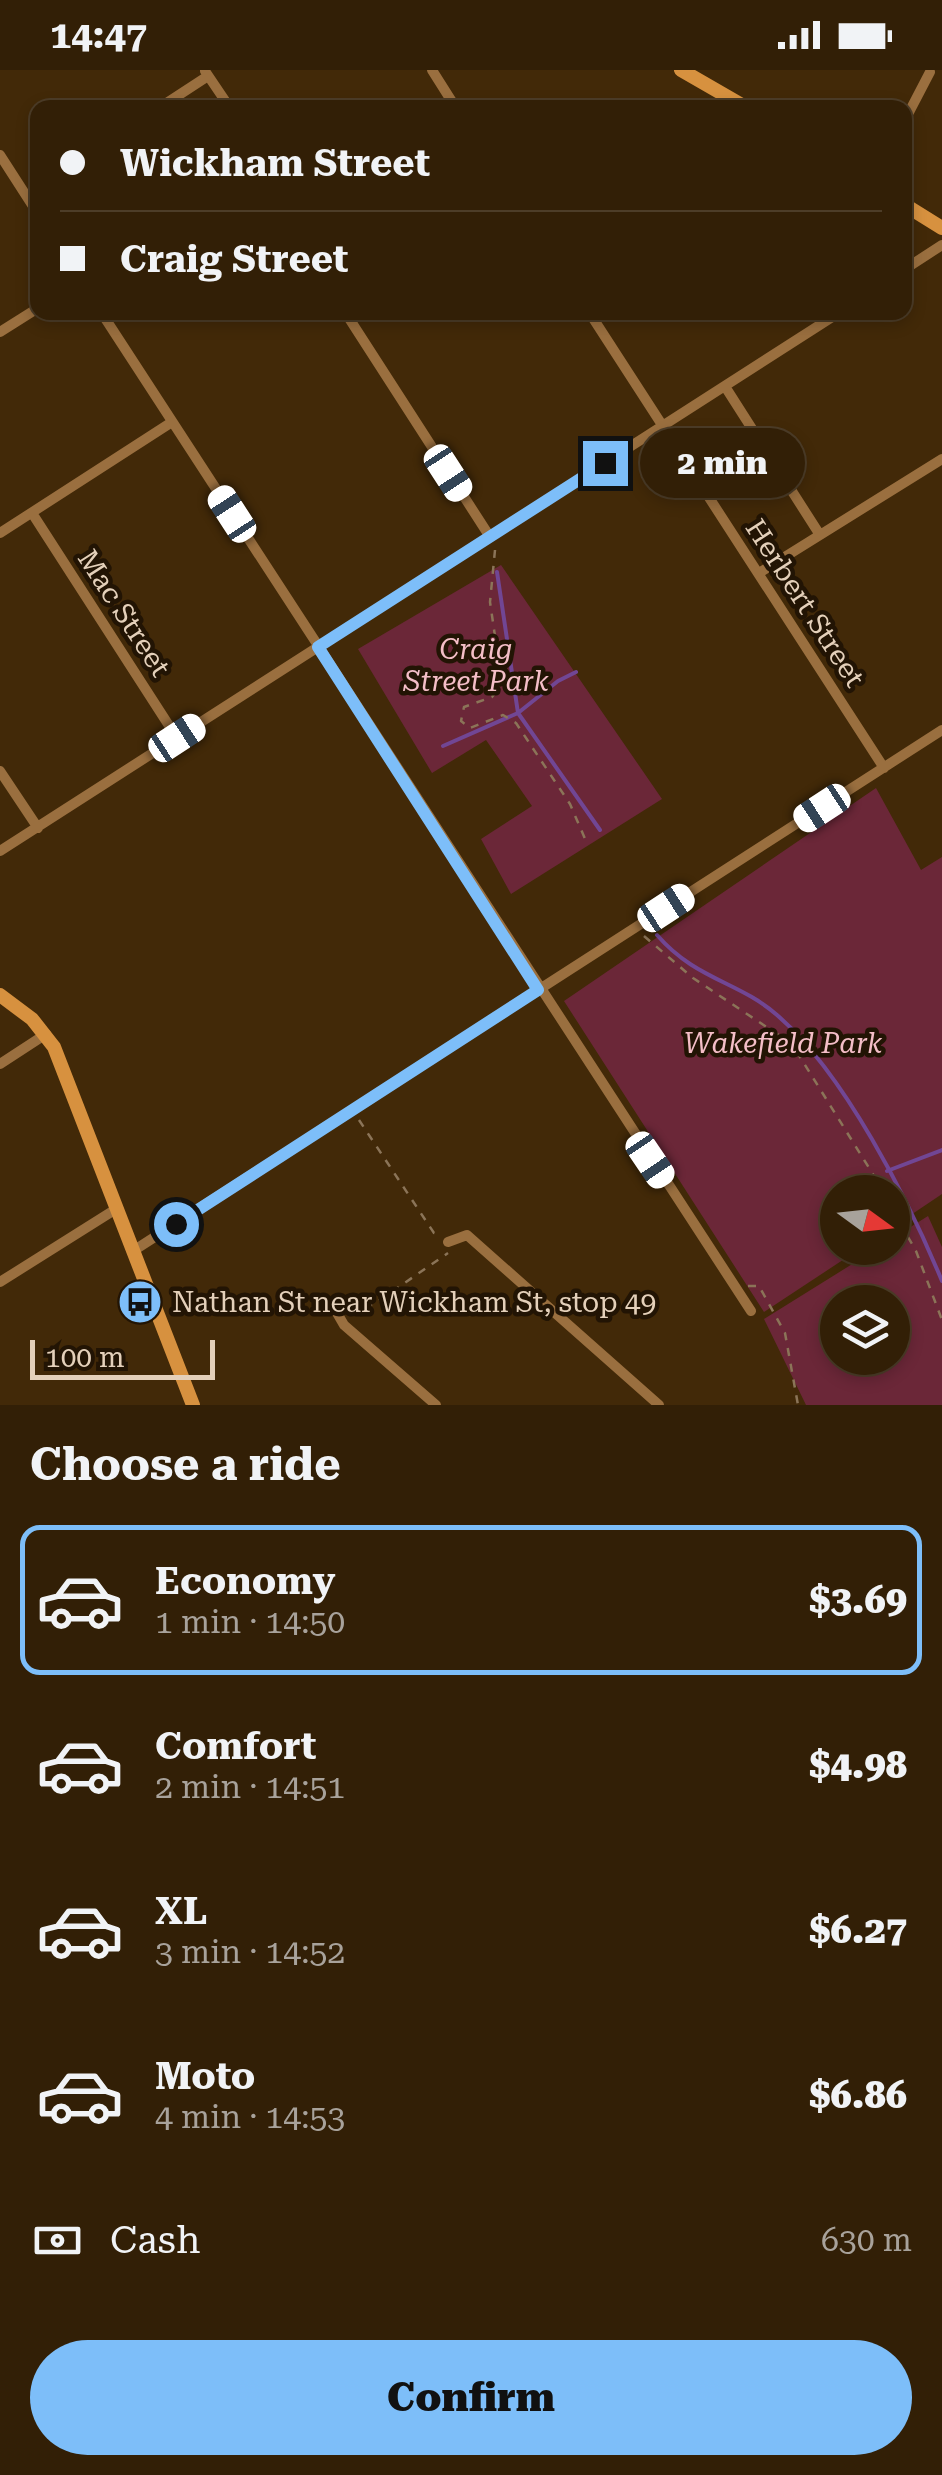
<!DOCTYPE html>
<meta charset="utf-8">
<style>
body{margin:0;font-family:"Roboto Serif",serif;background:#3d2c14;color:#f1f3f6;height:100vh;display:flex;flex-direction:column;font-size:38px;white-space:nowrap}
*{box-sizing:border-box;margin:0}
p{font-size:32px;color:#a8a29b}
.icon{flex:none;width:55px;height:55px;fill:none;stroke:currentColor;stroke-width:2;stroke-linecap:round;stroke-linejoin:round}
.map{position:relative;height:1335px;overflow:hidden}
.side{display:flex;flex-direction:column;background:#321f06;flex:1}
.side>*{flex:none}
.guide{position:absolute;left:30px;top:30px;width:882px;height:220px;border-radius:20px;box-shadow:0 5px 15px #0003,0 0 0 2px #4d3d28;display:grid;align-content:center;height:220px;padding:0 30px;background:#321f06}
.needle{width:65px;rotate:105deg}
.fabs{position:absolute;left:820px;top:1105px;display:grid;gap:20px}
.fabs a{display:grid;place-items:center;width:90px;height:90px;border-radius:50%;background:#321f06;box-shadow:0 5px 15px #0003,0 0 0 2px #4d3d28;font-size:50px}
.scale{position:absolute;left:30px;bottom:25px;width:185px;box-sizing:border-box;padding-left:10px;border:5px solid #e4d0ba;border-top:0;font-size:28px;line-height:35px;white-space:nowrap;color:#e4d0ba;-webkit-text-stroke:8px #221404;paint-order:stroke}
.end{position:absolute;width:45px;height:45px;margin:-22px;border:12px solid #7dbef9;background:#111;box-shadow:0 0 0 5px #111}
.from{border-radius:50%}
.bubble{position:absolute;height:70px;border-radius:35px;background:#321f06;box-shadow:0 5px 15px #0003,0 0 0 2px #4d3d28;font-size:32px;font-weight:800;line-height:70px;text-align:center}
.car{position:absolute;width:30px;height:60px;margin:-30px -15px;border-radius:12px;box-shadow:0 0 8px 2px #0007;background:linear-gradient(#fff 24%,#345 0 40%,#fff 0 76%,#345 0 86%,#fff 0)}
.guide b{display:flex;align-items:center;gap:35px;height:95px;font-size:38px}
.guide b+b{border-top:2px solid #4d3d28}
.guide i{width:25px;height:25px;background:#f1f3f6}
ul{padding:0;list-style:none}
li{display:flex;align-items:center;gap:30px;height:150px;margin:0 20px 15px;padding:0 10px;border:5px solid transparent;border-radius:20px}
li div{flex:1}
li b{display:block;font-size:38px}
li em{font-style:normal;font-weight:800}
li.on{border-color:#7dbef9}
li>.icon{width:90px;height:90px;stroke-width:1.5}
h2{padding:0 30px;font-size:45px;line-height:120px}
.pay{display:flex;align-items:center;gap:25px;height:110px;padding:0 30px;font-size:38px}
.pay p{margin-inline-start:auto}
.button{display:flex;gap:20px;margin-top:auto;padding:20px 30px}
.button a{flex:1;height:115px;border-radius:60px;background:#7dbef9;color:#111;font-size:40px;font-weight:800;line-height:115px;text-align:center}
.status{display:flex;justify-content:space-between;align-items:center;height:70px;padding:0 50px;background:#321f06;direction:ltr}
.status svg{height:28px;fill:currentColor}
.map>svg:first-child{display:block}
</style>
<div class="status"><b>14:47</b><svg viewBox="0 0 49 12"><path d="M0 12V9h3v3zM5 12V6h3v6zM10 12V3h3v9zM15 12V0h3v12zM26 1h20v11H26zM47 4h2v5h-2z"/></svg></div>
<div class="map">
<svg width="942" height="1335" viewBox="0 0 942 1335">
<rect width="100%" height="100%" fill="#422908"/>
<path fill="#6b2738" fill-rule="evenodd" d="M 501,495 L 662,729 L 511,824 L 481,769 L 532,736 L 486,670 L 432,703 L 358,579 Z
M 876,718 L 921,800 L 942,787 L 942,1124 L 893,1157 L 892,1122 L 838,1122 L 838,1178 L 861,1178 L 764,1242 L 564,931 Z
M 928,1146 L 942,1177 L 942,1335 L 806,1335 L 764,1249 L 878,1178 L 892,1178 L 893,1168 ZM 838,1232 L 892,1232 L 892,1288 L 838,1288 Z"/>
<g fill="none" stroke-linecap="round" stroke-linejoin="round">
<path stroke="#714694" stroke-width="4" d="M 497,502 L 518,643 L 600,760
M 443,676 L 518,643 L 558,611 L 576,602
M 657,865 C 696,910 738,911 777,945 C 844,1003 908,1129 942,1211
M 887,1101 L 942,1080"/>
<path stroke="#8b7458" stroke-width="2.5" stroke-dasharray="8 8" stroke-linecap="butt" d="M 495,480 L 490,532 L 502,614 L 492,627 L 464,637 L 461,651 L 470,658 L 503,645 L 516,653 L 570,734 L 586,771
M 644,866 L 693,908 L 792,974 L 884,1122
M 359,1050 L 434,1163 L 441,1164
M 892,1139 L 916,1181 L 942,1250
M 748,1216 L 759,1216 L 785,1263 L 798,1335
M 350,1244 L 377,1232 L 448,1183"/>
<path stroke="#9a6f3f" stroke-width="10" d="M 432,0 L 456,38
M 205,1 L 230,38
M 159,38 L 208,6
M 905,50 L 930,2
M 0,85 L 38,144
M 905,199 L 942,175
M 101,242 L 751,1241
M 345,242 L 490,467
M 589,242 L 884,698
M 0,262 L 38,238
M 726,318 L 820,465
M 32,443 L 177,668
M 0,463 L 172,352
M 759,503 L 942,389
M 0,701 L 38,758
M 0,781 L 840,242
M 0,994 L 46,964
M 448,1172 L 467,1165 L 659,1335
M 133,1181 L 942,660
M 0,1212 L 116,1139
M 333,1236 L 344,1255 L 436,1335"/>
<path stroke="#d7913f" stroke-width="14" d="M 681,0 L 747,38
M 905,135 L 942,158
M 0,925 L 32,949 L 54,977 L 193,1335"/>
</g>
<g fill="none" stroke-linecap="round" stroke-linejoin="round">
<path stroke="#7dbef9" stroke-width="12" d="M 176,1154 L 538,920 L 318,577 L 605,393"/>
</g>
<defs>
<symbol id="bus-disc" viewBox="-11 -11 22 22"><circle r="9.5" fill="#7dbef9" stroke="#221404"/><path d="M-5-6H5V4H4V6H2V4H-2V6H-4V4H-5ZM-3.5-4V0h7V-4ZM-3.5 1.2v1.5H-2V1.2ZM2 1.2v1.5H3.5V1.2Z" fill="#111"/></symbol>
</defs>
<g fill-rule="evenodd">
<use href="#bus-disc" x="115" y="1207" width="50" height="50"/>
</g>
<g text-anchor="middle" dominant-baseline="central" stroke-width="9" stroke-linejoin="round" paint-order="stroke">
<g font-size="28" fill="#e4d0ba" stroke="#221404">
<text transform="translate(805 533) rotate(57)">Herbert Street</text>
<text transform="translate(124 543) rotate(57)">Mac Street</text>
</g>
<g font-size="28" font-style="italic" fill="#f4bec7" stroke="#221404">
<text x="476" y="579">Craig<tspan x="476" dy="32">Street Park</tspan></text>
<text x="783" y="973">Wakefield Park</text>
</g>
<g font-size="28" fill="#e4d0ba" stroke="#221404" text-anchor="start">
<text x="172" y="1232">Nathan St near Wickham St, stop 49</text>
</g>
</g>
</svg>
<div class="fabs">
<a><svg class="needle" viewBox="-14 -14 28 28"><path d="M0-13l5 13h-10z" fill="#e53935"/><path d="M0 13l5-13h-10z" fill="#a8a29b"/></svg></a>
<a><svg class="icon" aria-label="layers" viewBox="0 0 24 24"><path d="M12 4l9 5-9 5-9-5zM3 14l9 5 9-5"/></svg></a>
</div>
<div class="scale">100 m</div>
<i class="end from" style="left:176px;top:1154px"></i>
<i class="end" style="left:605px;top:393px"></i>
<div class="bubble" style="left:640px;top:358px;width:165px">2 min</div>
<i class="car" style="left:448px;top:403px;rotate:147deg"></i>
<i class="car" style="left:232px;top:444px;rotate:327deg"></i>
<i class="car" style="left:177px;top:668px;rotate:57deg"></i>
<i class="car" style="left:822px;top:738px;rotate:237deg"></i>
<i class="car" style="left:666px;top:838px;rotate:57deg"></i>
<i class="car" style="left:650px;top:1090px;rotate:146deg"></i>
<div class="guide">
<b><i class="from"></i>Wickham Street</b>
<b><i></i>Craig Street</b>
</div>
</div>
<section class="side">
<h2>Choose a ride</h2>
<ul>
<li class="on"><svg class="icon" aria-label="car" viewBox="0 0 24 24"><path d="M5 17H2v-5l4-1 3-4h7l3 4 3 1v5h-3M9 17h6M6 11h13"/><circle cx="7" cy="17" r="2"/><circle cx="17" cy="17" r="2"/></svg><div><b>Economy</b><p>1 min · 14:50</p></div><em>$3.69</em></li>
<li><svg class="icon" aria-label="car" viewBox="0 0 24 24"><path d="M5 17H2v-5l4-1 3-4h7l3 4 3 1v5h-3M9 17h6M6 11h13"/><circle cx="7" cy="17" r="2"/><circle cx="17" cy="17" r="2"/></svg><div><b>Comfort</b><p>2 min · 14:51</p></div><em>$4.98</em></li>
<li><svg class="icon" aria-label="car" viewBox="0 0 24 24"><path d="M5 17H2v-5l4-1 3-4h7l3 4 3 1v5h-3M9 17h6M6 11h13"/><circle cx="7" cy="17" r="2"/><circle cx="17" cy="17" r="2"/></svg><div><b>XL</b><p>3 min · 14:52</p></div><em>$6.27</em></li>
<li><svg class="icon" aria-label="car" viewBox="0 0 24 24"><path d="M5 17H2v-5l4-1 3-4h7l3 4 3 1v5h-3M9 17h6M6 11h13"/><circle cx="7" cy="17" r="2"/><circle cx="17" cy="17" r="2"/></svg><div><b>Moto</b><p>4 min · 14:53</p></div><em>$6.86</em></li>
</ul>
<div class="pay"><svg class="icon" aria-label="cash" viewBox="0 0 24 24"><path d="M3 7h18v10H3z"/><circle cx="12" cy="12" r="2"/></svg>Cash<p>630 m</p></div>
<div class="button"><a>Confirm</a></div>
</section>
